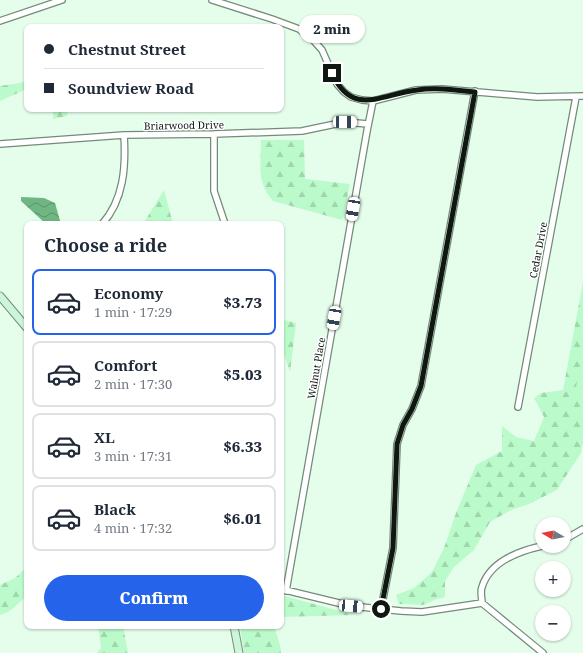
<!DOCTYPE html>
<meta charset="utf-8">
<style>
body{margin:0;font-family:"Noto Serif",serif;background:#f2f2f3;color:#1f2937;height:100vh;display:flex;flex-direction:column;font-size:15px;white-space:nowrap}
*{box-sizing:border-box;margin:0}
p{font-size:13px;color:#747a83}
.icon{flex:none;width:22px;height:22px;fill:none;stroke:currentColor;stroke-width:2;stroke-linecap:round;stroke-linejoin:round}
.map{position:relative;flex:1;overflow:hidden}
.details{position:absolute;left:24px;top:221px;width:260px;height:408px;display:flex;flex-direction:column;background:#fff;border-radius:8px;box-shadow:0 1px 3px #0004}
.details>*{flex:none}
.guide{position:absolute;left:24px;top:24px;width:260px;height:88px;border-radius:8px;box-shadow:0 1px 3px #0004;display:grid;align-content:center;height:88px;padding:0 20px;background:#fff}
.needle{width:26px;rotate:280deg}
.fabs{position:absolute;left:535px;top:517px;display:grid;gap:8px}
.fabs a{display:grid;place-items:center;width:36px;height:36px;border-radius:50%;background:#fff;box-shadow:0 1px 3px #0004;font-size:20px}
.end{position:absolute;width:18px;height:18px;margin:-9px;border:5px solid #0e1710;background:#fff;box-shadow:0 0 0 2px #fff}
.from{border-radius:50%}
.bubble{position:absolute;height:28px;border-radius:14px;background:#fff;box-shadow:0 1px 3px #0004;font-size:13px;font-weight:800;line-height:28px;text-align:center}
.car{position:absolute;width:12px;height:24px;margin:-12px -6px;border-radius:5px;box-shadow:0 0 3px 1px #0007;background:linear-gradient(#fff 24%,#345 0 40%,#fff 0 76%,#345 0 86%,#fff 0)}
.guide b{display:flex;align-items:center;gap:14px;height:38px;font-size:15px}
.guide b+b{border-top:1px solid #e0e1e3}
.guide i{width:10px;height:10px;background:#1f2937}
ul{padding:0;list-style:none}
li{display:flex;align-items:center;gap:12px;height:66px;margin:0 8px 6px;padding:0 12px;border:2px solid #e0e1e3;border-radius:8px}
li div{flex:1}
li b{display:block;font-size:15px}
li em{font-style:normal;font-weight:800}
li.current{border-color:#2563eb}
li>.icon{width:36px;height:36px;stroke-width:1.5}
h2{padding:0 20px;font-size:18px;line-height:48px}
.button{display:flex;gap:8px;margin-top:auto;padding:8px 20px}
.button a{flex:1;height:46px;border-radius:24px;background:#2563eb;color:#fff;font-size:16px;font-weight:800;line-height:46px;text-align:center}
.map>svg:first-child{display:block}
</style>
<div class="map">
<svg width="583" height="653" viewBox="0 0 583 653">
<defs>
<pattern id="forest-firs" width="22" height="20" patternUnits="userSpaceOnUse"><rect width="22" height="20" fill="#bbfaca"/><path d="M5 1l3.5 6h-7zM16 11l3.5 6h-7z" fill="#a0d6ac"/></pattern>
<pattern id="water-waves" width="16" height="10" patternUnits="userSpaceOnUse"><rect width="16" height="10" fill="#6fb683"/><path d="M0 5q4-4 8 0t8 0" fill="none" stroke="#5a936a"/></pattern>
</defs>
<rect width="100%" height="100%" fill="#e5feeb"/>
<path fill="url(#forest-firs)" d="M 27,80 L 27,89 L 0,101 L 0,86 L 20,83 Z
M 53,109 L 68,109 L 67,116 L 53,119 Z
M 261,140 L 304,140 L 305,179 L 350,184 L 342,220 L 273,201 C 256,183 261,163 261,140 Z
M 164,190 L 173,224 L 143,224 Z
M 583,282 L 583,442 L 581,453 L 557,490 L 529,504 L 511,510 L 490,522 L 474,550 L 454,567 L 445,581 L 445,597 L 437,599 L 423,605 L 399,604 L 396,595 L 414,588 L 432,572 L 444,548 L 456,513 L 476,465 L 502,451 L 502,426 L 516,437 L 534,441 L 544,417 L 534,398 L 541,393 L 563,390 Z
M 281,319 L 296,323 L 290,372 L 283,351 L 281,350 Z
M 27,567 L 27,597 C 16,603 13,612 0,615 L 0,585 L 15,578 Z
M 281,596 L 281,595 L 354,615 L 281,617 Z
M 98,626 L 123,626 L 128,653 L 97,653 L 101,648 Z
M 240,626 L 274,626 L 281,649 L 281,653 L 244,653 Z"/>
<path fill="#bbfaca" d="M 583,349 L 583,395 L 575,393 Z"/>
<path fill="url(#water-waves)" d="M 21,197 L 44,198 L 55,203 L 61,224 L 46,224 L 21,201 Z"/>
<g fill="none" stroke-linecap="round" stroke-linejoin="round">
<defs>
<path id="street" d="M 212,0 L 272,19 L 299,29 L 314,41 L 322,50 L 337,84 L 344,92 L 351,97 L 362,100 L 373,101 L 416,90 L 442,89 L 537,97 L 583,96
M 0,21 L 62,0
M 214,134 L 214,191 L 225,224
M 0,144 L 124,135 L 214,134 L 302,131 L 345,122 L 368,124
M 102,224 C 124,200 126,166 124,135
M 518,407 L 576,97
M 564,540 L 583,529
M 281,589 L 351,606 L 401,611 L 422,612 L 482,603 L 543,653
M 286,591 L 367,131 L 373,101
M 482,603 C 482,598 480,592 482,587 C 490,561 519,551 542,546
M 381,609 L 393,548 L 397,444 L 403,425 L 412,409 L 421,386 L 475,91"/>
<path id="secondary" d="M 0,296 L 27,328
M 234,626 L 239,653"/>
</defs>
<use href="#street" stroke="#748b79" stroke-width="8"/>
<use href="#secondary" stroke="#748b79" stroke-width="9"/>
<use href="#street" stroke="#fff" stroke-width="5.5"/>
<use href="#secondary" stroke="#ccf5da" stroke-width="7"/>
</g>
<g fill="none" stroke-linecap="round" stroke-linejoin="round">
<path stroke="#0e1710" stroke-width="5" d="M 332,73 C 352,118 382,94 417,90 C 436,87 456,90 475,92 L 421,386 L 412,409 L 403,425 L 397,444 L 393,548 L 381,609"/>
</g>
<g text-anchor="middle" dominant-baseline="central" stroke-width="3" stroke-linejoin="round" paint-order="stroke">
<g font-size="10" fill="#0e1710" stroke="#fff">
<text transform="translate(184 125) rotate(-1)">Briarwood Drive</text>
<text transform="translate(538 250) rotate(-79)">Cedar Drive</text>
<text transform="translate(316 368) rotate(-80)">Walnut Place</text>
</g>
</g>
</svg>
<div class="fabs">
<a><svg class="needle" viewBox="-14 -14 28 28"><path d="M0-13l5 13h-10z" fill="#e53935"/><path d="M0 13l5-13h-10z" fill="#747a83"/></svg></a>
<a>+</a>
<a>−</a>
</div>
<i class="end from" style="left:381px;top:609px"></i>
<i class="end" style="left:332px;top:73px"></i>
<div class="bubble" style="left:299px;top:15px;width:66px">2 min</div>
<i class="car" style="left:345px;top:122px;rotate:91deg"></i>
<i class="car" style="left:353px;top:209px;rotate:190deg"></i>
<i class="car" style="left:334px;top:318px;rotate:190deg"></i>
<i class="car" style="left:351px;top:606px;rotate:95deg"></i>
<div class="guide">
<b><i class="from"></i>Chestnut Street</b>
<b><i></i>Soundview Road</b>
</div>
<section class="details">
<h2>Choose a ride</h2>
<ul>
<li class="current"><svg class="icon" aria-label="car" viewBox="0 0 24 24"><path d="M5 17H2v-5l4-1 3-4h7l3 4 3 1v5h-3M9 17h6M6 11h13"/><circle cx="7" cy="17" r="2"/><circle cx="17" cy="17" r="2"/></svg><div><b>Economy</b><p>1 min · 17:29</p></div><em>$3.73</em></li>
<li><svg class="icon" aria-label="car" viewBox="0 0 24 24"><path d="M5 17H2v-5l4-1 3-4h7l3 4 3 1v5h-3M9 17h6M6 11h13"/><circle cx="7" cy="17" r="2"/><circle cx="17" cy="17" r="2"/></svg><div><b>Comfort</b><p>2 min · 17:30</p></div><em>$5.03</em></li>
<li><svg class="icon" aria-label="car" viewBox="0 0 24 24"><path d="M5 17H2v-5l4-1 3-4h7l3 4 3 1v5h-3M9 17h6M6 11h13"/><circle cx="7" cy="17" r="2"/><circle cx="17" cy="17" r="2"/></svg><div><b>XL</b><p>3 min · 17:31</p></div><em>$6.33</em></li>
<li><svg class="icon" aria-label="car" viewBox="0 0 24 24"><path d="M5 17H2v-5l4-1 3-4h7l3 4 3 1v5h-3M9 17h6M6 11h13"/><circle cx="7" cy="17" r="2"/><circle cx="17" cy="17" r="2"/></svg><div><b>Black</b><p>4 min · 17:32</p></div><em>$6.01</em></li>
</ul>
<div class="button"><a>Confirm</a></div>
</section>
</div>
